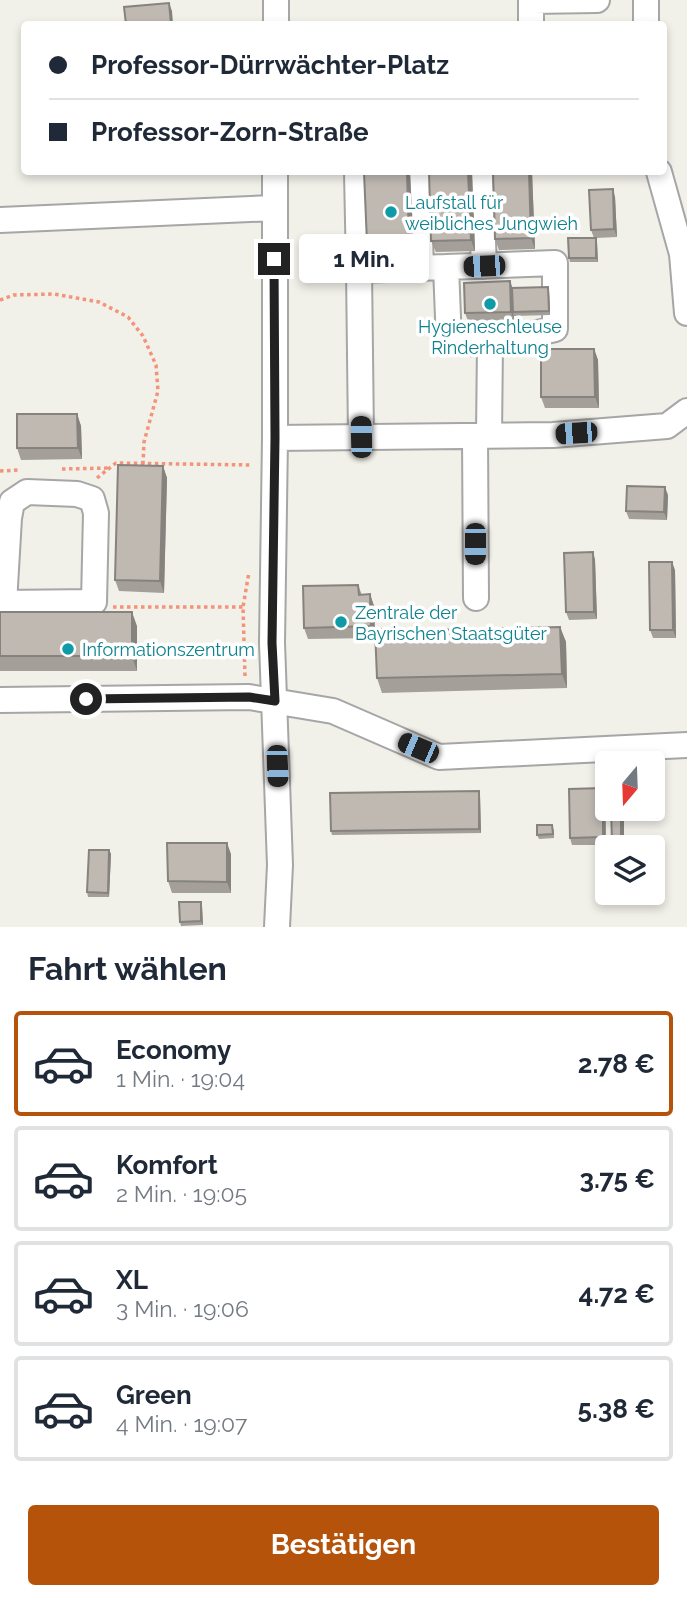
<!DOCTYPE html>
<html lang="de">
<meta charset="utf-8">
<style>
body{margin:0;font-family:Raleway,sans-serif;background:#f2f2f3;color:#1f2937;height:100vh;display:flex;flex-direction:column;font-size:26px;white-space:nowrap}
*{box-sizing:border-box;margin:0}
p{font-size:23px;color:#747a83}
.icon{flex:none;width:38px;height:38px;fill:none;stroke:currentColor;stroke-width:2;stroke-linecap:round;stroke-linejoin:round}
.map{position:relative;height:927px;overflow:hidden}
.drawer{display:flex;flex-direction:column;background:#fff;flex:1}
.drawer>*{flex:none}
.banner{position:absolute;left:21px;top:21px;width:646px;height:154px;border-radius:7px;box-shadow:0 4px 10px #0003;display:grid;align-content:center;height:154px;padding:0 28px;background:#fff}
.needle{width:46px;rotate:199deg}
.buttons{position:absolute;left:595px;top:751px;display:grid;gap:14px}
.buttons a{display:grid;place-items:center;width:70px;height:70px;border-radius:7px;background:#fff;box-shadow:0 4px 10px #0003;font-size:35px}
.end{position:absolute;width:32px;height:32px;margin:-16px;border:9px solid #222;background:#fff;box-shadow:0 0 0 4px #fff}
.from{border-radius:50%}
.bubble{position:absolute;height:49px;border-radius:7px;background:#fff;box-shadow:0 4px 10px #0003;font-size:23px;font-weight:700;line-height:49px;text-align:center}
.car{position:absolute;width:21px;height:42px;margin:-21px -10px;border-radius:9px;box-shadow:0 0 5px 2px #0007;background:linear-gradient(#222 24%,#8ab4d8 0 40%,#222 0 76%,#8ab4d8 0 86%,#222 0)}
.banner b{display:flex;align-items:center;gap:24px;height:66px;font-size:26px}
.banner b+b{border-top:2px solid #e0e1e3}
.banner i{width:18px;height:18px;background:#1f2937}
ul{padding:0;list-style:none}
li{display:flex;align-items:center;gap:21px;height:105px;margin:0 14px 10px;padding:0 14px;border:4px solid #e0e1e3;border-radius:7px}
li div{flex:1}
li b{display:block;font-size:26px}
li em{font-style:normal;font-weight:700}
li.on{border-color:#b45309}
li>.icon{width:63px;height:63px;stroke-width:1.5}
h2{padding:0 28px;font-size:32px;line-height:84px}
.button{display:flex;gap:14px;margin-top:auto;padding:14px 28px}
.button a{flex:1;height:80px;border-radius:7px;background:#b45309;color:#fff;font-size:28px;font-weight:700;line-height:80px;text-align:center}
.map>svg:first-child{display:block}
</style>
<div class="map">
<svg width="687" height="927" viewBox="0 0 687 927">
<rect width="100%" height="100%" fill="#f1f0e9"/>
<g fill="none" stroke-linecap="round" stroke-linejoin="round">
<defs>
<path id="minor" d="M 646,0 L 646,24
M 276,24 L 276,0
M 531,24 L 531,1 L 597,0
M 275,172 L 275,438 L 272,643 L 280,865 L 277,927
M 357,172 L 359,270
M 418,172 L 421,268
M 480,172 L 484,266
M 659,172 L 682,254 L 687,313
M 0,220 L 274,208
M 446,267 L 555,263 L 555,329 L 490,344
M 475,436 L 476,598
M 361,437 L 359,270 L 446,267 L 449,342 L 490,344 L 489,435
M 275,438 L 553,435 L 667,426 L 687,411
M 0,603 L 94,602 L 96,513 L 92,499 L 77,494 L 27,492 L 12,502 L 9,518 L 4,603
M 0,700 L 249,697 L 333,711 L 439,757 L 687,745"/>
</defs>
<use href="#minor" stroke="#a6a6a6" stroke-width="28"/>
<path stroke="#f39378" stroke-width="3.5" stroke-dasharray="3.5 3.5" stroke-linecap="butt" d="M 0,300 L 14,295 L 54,294 L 99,302 L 128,317 L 143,336 L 156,365 L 158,391 L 144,442 L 143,464
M 62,469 L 110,468
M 0,471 L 19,470
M 97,478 L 116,463 L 252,465
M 113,607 L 243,607
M 245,676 L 243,607 L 249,572"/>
<use href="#minor" stroke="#fff" stroke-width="24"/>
</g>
<path fill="#a49f99" d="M 410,172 L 414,253 L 371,255 L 367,243 Z
M 472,172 L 475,251 L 436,252 L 431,241 Z
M 532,172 L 535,249 L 499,250 L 495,239 Z
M 615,197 L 617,237 L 596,238 L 597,242 L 598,262 L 570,262 L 569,258 L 594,238 L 591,230 Z
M 513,288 L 549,291 L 550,315 L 514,316 L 514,320 L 468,321 L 465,313 Z
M 594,349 L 598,360 L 599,408 L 545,408 L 541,397 Z
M 77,414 L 81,426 L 82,459 L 21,460 L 17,448 Z
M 163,466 L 167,478 L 164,593 L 119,591 L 115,580 Z
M 668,495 L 667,520 L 629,519 L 626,511 Z
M 593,552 L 595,560 L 597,619 L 569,620 L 566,612 Z
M 675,570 L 676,638 L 653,638 L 650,630 Z
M 358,585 L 362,595 L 370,594 L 374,606 L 375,638 L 308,639 L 304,628 Z
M 0,612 L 137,626 L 137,671 L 0,671 Z
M 560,627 L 566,642 L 567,688 L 382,693 L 377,678 L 388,631 Z
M 603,788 L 605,796 L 606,845 L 572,845 L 570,838 Z
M 479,791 L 480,795 L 481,833 L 332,835 L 331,831 Z
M 611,808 L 624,808 L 624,847 L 613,847 L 612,843 Z
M 554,829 L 554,838 L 539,839 L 537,835 Z
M 109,850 L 111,854 L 109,897 L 88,897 L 87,892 Z
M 231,854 L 231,893 L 172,893 L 168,881 Z
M 202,906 L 203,925 L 181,926 L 180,922 Z"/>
<path fill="#86827d" d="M 169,3 L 172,11 L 173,24 L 171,24 Z
M 407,172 L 410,172 L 414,253 L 409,242 Z
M 468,172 L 472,172 L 475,251 L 471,240 Z
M 529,172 L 532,172 L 535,249 L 531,238 Z
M 613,189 L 615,197 L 617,237 L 614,229 Z
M 596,238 L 597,242 L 598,262 L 596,258 Z
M 510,281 L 513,289 L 513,312 L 514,320 L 511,312 Z
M 548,287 L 549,291 L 550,315 L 549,311 Z
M 594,349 L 598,360 L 599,408 L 595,397 Z
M 77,414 L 81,426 L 82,459 L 78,448 Z
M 163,466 L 167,478 L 164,593 L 160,581 Z
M 665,487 L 668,495 L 667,520 L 664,512 Z
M 593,552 L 595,560 L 597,619 L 594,612 Z
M 672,562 L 675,570 L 676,638 L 673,630 Z
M 370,594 L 374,606 L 375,638 L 371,626 Z
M 132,612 L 137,626 L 137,671 L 132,656 Z
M 560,627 L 566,642 L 567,688 L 562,674 Z
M 603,788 L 605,796 L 606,845 L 603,837 Z
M 479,791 L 480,795 L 481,833 L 479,829 Z
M 621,808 L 624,808 L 624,847 L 623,847 L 621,843 Z
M 227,843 L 231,854 L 231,893 L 227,882 Z
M 109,850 L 111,854 L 109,897 L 108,893 Z
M 201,902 L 202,906 L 203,925 L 201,921 Z"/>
<path fill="#bfb9b2" stroke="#86827d" stroke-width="2" d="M 169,3 L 171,24 L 126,24 L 124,7 Z
M 364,172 L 407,172 L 409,242 L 367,243 Z
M 429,172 L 468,172 L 471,240 L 431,241 Z
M 493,172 L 529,172 L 531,238 L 495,239 Z
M 613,189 L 614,229 L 591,230 L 589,190 Z
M 568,238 L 596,238 L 596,258 L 569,258 Z
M 510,281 L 511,312 L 465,313 L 464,283 Z
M 548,287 L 549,311 L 513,312 L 512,288 Z
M 541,349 L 594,349 L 595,397 L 541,397 Z
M 17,414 L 77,414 L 78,448 L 17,448 Z
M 118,465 L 163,466 L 160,581 L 115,580 Z
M 627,486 L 665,487 L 664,512 L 626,511 Z
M 593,552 L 594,612 L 566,612 L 564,553 Z
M 649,562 L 672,562 L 673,630 L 650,630 Z
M 358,585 L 359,595 L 370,594 L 371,626 L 304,628 L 303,586 Z
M 0,612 L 132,612 L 132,656 L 0,656 Z
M 560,627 L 562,674 L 377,678 L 375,629 L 387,629 L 387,631 Z
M 603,788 L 603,837 L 570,838 L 569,789 Z
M 479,791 L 479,829 L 331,831 L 330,793 Z
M 611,808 L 621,808 L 621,843 L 612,843 Z
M 537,825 L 552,825 L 553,834 L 537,835 Z
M 167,843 L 227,843 L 227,882 L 168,881 Z
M 89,850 L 109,850 L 108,893 L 87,892 Z
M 179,902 L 201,902 L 201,921 L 180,922 Z"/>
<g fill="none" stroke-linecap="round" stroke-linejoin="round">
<path stroke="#222" stroke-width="9" d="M 86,699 L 249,697 L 275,701 L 272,643 L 275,438 L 274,259"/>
</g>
<g fill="#0f9aa8" stroke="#fff" stroke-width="2.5">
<circle cx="391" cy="212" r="7"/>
<circle cx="490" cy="304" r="7"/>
<circle cx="341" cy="622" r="7"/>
<circle cx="68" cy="649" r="7"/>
</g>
<g text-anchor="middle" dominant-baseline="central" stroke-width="7" stroke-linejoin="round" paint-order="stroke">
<g font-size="18" fill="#0d838f" stroke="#fff" text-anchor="start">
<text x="405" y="202">Laufstall für<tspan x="405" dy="21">weibliches Jungwieh</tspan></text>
<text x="490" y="326" text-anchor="middle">Hygieneschleuse<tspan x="490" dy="21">Rinderhaltung</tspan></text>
<text x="355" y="612">Zentrale der<tspan x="355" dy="21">Bayrischen Staatsgüter</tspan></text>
<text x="82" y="649">Informationszentrum</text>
</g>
</g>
</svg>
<div class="buttons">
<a><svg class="needle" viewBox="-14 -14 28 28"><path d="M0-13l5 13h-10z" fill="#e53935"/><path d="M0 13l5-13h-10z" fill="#747a83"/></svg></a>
<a><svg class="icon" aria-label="layers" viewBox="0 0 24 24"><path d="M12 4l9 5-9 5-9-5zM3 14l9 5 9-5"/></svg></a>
</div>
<i class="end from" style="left:86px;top:699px"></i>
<i class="end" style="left:274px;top:259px"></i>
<div class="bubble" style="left:299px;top:234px;width:130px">1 Min.</div>
<i class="car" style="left:484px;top:266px;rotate:268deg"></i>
<i class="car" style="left:576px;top:433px;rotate:266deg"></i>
<i class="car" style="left:361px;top:437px;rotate:359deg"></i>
<i class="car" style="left:475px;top:544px;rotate:180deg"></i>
<i class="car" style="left:418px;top:748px;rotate:293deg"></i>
<i class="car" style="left:277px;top:766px;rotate:178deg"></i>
<div class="banner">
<b><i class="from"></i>Professor-Dürrwächter-Platz</b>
<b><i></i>Professor-Zorn-Straße</b>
</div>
</div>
<section class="drawer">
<h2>Fahrt wählen</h2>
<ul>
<li class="on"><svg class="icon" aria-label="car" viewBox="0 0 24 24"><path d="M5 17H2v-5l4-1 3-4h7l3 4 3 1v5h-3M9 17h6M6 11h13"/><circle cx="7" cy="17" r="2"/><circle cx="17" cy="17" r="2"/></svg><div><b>Economy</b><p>1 Min. · 19:04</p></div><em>2.78 €</em></li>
<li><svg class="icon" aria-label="car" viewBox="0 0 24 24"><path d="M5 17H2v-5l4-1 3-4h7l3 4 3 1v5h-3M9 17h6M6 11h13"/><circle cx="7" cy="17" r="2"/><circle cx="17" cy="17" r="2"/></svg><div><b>Komfort</b><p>2 Min. · 19:05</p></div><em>3.75 €</em></li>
<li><svg class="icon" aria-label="car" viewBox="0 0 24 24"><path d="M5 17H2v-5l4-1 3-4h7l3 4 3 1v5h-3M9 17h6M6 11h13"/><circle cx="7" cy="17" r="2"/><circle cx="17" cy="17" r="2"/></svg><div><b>XL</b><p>3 Min. · 19:06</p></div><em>4.72 €</em></li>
<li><svg class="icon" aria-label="car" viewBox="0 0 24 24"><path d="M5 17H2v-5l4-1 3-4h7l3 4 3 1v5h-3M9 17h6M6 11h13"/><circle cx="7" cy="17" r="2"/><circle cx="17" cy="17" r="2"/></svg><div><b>Green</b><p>4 Min. · 19:07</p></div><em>5.38 €</em></li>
</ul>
<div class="button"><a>Bestätigen</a></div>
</section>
